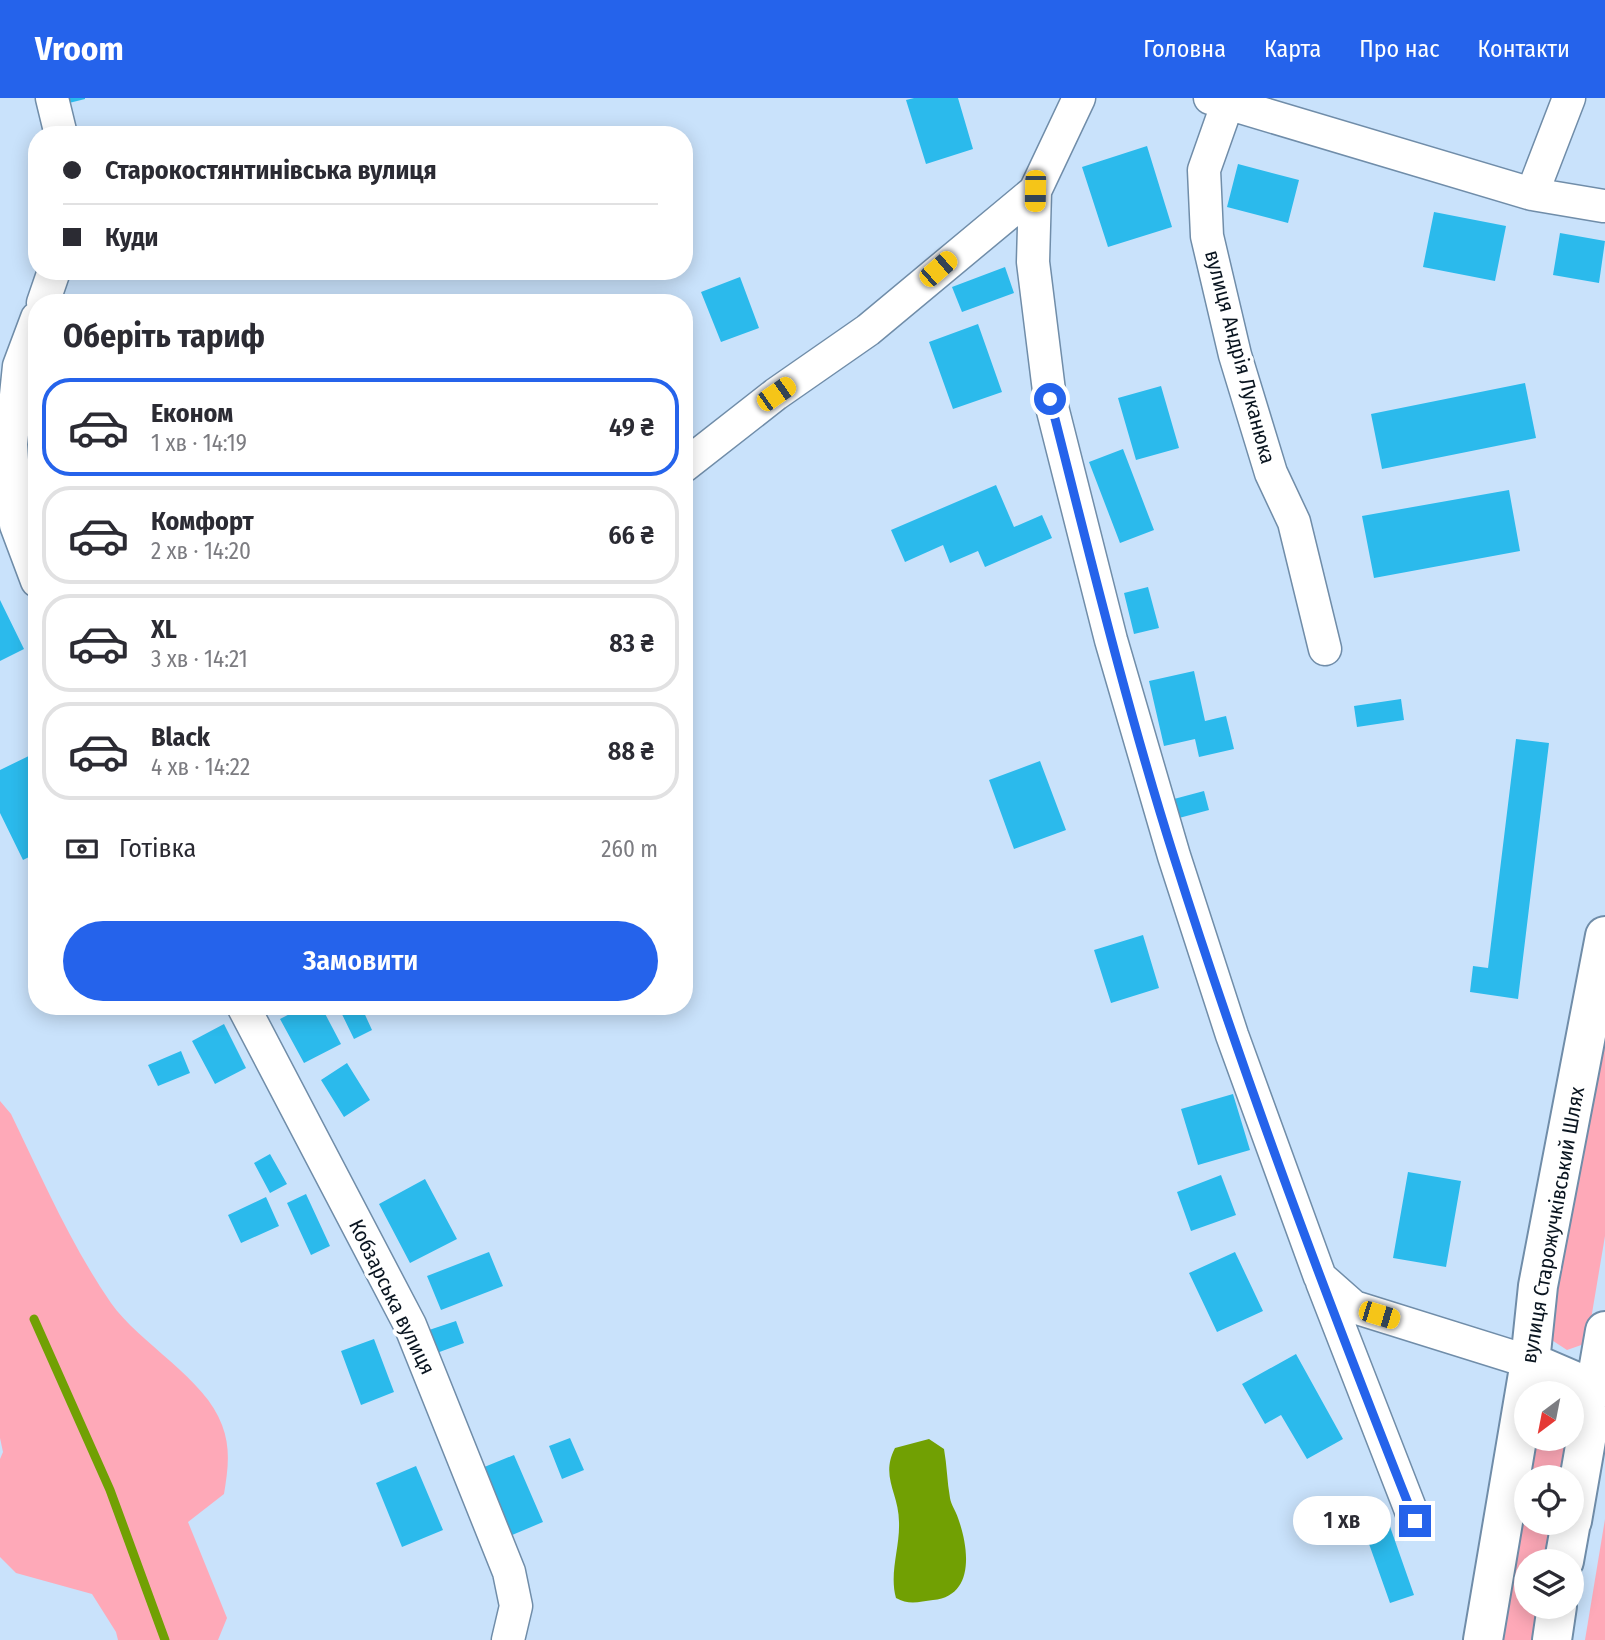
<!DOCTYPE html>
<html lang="uk">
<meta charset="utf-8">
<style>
body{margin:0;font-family:"Fira Sans Condensed",sans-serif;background:#f7f7f7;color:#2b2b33;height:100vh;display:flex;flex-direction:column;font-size:26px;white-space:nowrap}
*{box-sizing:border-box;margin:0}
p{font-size:23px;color:#7c7c81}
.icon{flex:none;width:38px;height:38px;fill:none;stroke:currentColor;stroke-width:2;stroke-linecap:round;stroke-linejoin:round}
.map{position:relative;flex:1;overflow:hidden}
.sheet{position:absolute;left:28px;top:196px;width:665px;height:721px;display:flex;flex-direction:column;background:#fff;border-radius:28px;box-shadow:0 4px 18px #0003}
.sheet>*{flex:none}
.hud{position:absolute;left:28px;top:28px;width:665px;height:154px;border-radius:28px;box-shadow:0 4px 18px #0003;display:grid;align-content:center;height:154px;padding:0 35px;background:#fff}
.needle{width:46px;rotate:212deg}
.fabs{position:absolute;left:1514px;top:1283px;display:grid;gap:14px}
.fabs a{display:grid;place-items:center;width:70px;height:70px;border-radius:50%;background:#fff;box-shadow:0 4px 18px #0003;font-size:35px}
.end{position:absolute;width:32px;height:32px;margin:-16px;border:9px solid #2563eb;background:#fff;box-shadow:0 0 0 4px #fff}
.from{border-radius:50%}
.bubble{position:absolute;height:49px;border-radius:24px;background:#fff;box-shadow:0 4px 18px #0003;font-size:23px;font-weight:600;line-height:49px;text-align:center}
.car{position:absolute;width:21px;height:42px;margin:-21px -10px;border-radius:9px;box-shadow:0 0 5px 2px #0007;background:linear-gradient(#f5c518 24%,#345 0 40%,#f5c518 0 76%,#345 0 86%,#f5c518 0)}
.hud b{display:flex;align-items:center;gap:24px;height:66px;font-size:26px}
.hud b+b{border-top:2px solid #e1e1e2}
.hud i{width:18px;height:18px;background:#2b2b33}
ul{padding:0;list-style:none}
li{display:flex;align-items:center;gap:21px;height:98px;margin:0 14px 10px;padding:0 21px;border:4px solid #e1e1e2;border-radius:28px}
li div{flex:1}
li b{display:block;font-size:26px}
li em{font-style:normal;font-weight:600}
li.current{border-color:#2563eb}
li>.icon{width:63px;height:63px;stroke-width:1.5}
h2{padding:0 35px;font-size:32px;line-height:84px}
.pay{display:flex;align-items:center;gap:18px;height:77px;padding:0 35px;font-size:26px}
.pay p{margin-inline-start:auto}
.button{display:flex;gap:14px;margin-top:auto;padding:14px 35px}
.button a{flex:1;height:80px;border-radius:42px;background:#2563eb;color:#fff;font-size:28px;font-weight:600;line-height:80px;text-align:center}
header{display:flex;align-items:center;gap:42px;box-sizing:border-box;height:98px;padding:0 35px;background:#2563eb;color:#fff}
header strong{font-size:33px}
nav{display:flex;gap:38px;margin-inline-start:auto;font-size:24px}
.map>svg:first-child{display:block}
</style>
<header>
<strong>Vroom</strong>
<nav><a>Головна</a><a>Карта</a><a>Про нас</a><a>Контакти</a></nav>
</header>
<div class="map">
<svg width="1605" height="1542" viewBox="0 0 1605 1542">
<rect width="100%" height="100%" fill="#c9e2fb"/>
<path fill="#fea9b8" d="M 1605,915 L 1605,1138 L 1587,1245 L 1567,1252 L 1547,1239 Z
M 0,1003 L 11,1016 C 42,1080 71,1147 111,1205 C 139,1245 206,1281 222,1327 C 231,1350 228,1372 224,1396 L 188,1424 L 227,1520 L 218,1542 L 118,1542 L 116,1534 L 92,1496 L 16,1475 L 0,1459 L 0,1361 L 3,1354 L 0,1340 Z
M 1532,1341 L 1569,1341 L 1562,1379 L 1526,1379 L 1526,1424 L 1555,1425 L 1548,1463 L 1526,1463 L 1526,1508 L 1541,1509 L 1535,1542 L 1499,1542 Z
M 1605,1421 L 1605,1542 L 1585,1542 Z"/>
<path fill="#71a003" d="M 929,1341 L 944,1351 C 947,1367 947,1384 950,1400 C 951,1407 956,1413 958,1420 C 969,1450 975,1498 933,1502 C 919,1504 908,1507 896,1500 C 889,1475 900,1450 899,1424 C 899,1395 880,1379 895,1350 Z"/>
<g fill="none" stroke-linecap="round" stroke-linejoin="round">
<path stroke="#71a003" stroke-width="9" d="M 34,1221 L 110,1392 L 165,1542"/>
</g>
<path fill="#2bbaec" d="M 64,0 L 85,0 L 85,1 L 65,6 Z
M 914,0 L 958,0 L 973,51 L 926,66 L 906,2 Z
M 1147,48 L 1172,129 L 1108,149 L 1082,69 Z
M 1238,66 L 1299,82 L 1288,125 L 1227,109 Z
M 1434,114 L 1506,128 L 1495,183 L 1423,169 Z
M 1560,135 L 1605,143 L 1599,185 L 1553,177 Z
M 1005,169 L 1014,195 L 962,214 L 952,189 Z
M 740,179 L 759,230 L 721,244 L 701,194 Z
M 978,226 L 1002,294 L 953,311 L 929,244 Z
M 1525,285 L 1536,340 L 1382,371 L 1371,316 Z
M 1161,288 L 1179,350 L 1136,362 L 1118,300 Z
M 1123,351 L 1154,432 L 1120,445 L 1089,364 Z
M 996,387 L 1014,429 L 1042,417 L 1052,440 L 985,469 L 978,453 L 950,465 L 943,447 L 905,464 L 891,432 Z
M 1509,392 L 1520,453 L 1374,480 L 1362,418 Z
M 1148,489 L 1159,530 L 1134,536 L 1124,495 Z
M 0,502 L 24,551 L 0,563 Z
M 1194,573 L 1205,623 L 1226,618 L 1234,651 L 1199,659 L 1195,641 L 1164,648 L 1149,583 Z
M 1401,601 L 1404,622 L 1357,629 L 1354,608 Z
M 1516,641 L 1549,645 L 1518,901 L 1470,894 L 1473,868 L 1488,870 Z
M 37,654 L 37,755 L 23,762 L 0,715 L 0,672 Z
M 1040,663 L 1066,732 L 1014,751 L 989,682 Z
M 1204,693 L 1209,712 L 1179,720 L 1174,701 Z
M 1143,837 L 1159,890 L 1111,905 L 1094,852 Z
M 183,908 L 198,908 L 188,915 Z
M 305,908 L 321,908 L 341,946 L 304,965 L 280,921 Z
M 338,908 L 361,908 L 372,932 L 354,941 Z
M 224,926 L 246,970 L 215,986 L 192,943 Z
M 181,953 L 190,975 L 158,988 L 148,967 Z
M 347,965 L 370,1002 L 344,1019 L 321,982 Z
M 1233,996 L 1250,1052 L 1198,1067 L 1181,1011 Z
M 270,1056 L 287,1086 L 270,1095 L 254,1065 Z
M 1408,1074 L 1461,1083 L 1446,1169 L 1393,1160 Z
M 1221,1077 L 1236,1117 L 1191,1133 L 1177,1094 Z
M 425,1081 L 457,1141 L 410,1165 L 379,1106 Z
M 306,1096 L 330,1148 L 311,1157 L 287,1105 Z
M 266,1099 L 279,1128 L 241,1145 L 228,1117 Z
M 489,1154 L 503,1188 L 441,1212 L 427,1178 Z
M 1235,1154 L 1263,1213 L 1217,1234 L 1189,1175 Z
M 456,1223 L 464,1245 L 434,1256 L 426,1233 Z
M 374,1241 L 394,1294 L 361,1307 L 341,1253 Z
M 1296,1256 L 1343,1341 L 1307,1361 L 1281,1317 L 1265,1326 L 1242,1286 Z
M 570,1340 L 584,1372 L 562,1381 L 549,1348 Z
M 514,1357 L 543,1424 L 505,1440 L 477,1372 Z
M 416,1368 L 443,1432 L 402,1449 L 376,1385 Z
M 1387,1420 L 1414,1497 L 1390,1505 L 1363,1429 Z"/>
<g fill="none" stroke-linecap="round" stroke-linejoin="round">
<defs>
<path id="minor" d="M 52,0 L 61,37
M 1079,0 L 1035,93 L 1033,164 L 1050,301 L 1111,542 L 1174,758 L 1232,937 L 1320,1179 L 1354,1209 L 1530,1264
M 1210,0 L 1532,96 L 1603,108
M 1228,4 L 1204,72 L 1207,138 L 1235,257 L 1271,375 L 1294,424 L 1325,551
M 1532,96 L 1569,0
M 43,205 L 54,173
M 37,220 L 19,268 L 11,346 L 16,427 L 37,483
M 684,368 L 776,296 L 868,232 L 1035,93
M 243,908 L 410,1227 L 509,1474 L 516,1508 L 508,1542
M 1322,1184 L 1415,1423"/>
<path id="major" d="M 1530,1264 L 1595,1292
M 1572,1423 L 1605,1233
M 1564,1463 L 1571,1424
M 1483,1542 L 1530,1264 L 1538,1188 L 1605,838
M 1552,1542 L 1557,1508"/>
</defs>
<use href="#minor" stroke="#708da9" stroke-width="35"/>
<use href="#major" stroke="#708da9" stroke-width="42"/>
<use href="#minor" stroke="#fff" stroke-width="32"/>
<use href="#major" stroke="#fff" stroke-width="38"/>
</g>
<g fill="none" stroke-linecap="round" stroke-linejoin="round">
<path stroke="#2563eb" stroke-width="9" d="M 1050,301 C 1089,454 1126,608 1174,759 C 1245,984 1328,1204 1415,1423"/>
</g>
<g text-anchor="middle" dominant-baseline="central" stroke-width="7" stroke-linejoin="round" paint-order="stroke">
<g font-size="21" fill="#0a1520" stroke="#fff">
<text transform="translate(1240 259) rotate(75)">вулиця Андрія Луканюка</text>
<text transform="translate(1553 1127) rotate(-80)">вулиця Старожучківський Шлях</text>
<text transform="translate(392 1199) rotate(64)">Кобзарська вулиця</text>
</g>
</g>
</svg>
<div class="fabs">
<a><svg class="needle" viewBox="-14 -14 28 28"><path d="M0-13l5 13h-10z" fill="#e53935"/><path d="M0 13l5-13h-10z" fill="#7c7c81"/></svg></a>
<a><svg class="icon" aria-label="locate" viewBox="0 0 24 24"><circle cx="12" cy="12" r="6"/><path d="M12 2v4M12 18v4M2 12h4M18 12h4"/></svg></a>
<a><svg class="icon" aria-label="layers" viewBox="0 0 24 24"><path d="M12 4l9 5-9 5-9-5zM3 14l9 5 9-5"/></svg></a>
</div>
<i class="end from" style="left:1050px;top:301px"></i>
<i class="end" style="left:1415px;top:1423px"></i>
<div class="bubble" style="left:1293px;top:1398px;width:98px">1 хв</div>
<i class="car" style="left:1035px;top:93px;rotate:181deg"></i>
<i class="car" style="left:938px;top:171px;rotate:49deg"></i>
<i class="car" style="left:776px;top:296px;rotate:55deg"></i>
<i class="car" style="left:1379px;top:1217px;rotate:107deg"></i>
<div class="hud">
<b><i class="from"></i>Старокостянтинівська вулиця</b>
<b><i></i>Куди</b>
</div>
<section class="sheet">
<h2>Оберіть тариф</h2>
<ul>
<li class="current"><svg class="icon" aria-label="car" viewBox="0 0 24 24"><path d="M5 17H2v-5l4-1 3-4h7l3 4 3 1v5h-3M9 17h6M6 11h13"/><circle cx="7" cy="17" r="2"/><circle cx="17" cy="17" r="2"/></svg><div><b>Економ</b><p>1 хв · 14:19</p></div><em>49 ₴</em></li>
<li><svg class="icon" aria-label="car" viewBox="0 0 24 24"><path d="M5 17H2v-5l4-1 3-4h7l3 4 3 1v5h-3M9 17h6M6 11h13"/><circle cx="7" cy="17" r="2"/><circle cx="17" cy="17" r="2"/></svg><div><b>Комфорт</b><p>2 хв · 14:20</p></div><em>66 ₴</em></li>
<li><svg class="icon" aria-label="car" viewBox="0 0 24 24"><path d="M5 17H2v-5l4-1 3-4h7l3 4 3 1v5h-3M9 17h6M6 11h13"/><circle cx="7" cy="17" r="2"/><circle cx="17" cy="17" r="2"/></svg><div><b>XL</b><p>3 хв · 14:21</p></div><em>83 ₴</em></li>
<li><svg class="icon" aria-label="car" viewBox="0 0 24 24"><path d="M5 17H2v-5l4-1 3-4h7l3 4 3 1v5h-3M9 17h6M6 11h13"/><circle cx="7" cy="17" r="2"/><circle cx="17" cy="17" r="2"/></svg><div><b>Black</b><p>4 хв · 14:22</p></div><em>88 ₴</em></li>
</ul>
<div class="pay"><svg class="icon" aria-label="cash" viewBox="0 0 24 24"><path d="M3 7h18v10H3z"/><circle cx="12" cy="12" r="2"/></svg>Готівка<p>260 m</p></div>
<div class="button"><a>Замовити</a></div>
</section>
</div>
